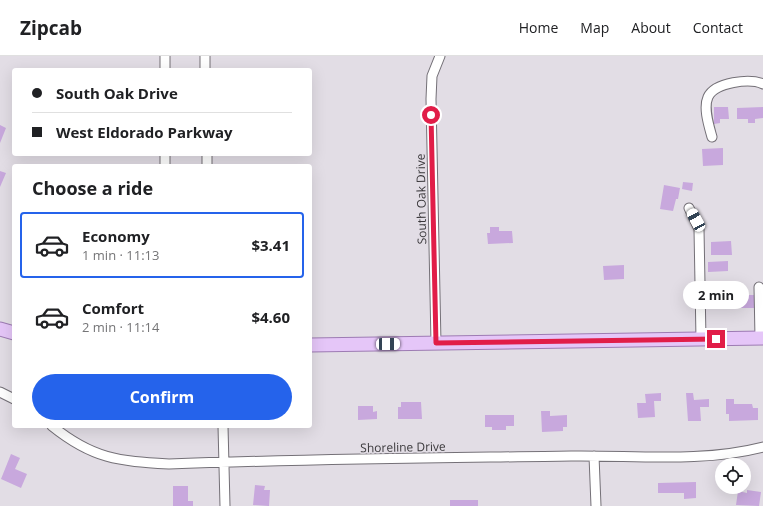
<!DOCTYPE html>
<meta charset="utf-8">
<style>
body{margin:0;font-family:"Open Sans",sans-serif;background:#f6f6f6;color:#202124;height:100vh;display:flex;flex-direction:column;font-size:15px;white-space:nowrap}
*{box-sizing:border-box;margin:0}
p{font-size:13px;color:#757577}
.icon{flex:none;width:22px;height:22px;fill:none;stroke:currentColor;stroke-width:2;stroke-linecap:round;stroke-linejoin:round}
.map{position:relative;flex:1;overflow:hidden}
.details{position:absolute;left:12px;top:108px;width:300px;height:264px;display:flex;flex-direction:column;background:#fff;border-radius:4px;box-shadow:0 4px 16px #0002}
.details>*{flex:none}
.banner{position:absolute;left:12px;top:12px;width:300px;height:88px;border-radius:4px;box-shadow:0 4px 16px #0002;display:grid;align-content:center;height:88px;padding:0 20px;background:#fff}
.fabs{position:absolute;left:715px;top:402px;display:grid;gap:8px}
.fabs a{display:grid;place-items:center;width:36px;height:36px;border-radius:50%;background:#fff;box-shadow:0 4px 16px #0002;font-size:20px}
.end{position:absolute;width:18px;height:18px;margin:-9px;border:5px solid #e11d48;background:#fff;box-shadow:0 0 0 2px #fff}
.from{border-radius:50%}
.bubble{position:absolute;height:28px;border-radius:14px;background:#fff;box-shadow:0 4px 16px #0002;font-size:13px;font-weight:700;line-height:28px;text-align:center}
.car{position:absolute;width:12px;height:24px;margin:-12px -6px;border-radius:5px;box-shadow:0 0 3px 1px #0007;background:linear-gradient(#fff 24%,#345 0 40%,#fff 0 76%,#345 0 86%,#fff 0)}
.banner b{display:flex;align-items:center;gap:14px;height:38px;font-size:15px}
.banner b+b{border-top:1px solid #e0e0e0}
.banner i{width:10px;height:10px;background:#202124}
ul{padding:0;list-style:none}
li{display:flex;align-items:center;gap:12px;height:66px;margin:0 8px 6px;padding:0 12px;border:2px solid transparent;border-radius:4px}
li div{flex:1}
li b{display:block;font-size:15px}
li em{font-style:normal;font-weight:700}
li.on{border-color:#2563eb}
li>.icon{width:36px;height:36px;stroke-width:1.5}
h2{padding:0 20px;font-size:18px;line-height:48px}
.cta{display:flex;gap:8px;margin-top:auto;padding:8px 20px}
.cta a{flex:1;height:46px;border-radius:24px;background:#2563eb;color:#fff;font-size:16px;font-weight:700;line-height:46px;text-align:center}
header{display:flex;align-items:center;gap:24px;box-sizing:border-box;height:56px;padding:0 20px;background:#fff;border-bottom:1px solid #e0e0e0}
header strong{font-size:19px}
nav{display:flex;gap:22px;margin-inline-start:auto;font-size:14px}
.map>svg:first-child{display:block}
</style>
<header>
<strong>Zipcab</strong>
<nav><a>Home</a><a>Map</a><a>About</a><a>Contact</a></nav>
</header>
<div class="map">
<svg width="763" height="450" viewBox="0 0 763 450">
<rect width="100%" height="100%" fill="#e2dde5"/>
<path fill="#c8a8dd" d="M 714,51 L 728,51 L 729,63 L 720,63 L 720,67 L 714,68 Z
M 763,51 L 763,62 L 755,63 L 755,67 L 748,67 L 748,63 L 737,63 L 737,52 Z
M 0,69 L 6,72 L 0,87 Z
M 723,92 L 723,109 L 703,110 L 702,93 Z
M 0,115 L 6,117 L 0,131 Z
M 683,126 L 693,127 L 692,135 L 682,133 Z
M 664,129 L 680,132 L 678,143 L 676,143 L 673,155 L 660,153 Z
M 490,171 L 499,171 L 499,175 L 512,175 L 513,187 L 488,188 L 487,177 L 490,177 Z
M 731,185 L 732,199 L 711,199 L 711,186 Z
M 728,205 L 728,215 L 708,216 L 708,206 Z
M 624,209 L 624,223 L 604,224 L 603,210 Z
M 735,239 L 754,239 L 754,252 L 735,252 Z
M 661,337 L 661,345 L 654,345 L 655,361 L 638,362 L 637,347 L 646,347 L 645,338 Z
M 686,337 L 693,337 L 694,344 L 709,343 L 709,351 L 700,351 L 701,365 L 688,365 Z
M 726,343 L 734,343 L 734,348 L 752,348 L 753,352 L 758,352 L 758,364 L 729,365 L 729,358 L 726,358 Z
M 401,346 L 421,346 L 422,363 L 398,363 L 398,351 L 401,351 Z
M 358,350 L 373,350 L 373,356 L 377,355 L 377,363 L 358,364 Z
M 541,355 L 550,355 L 550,360 L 567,359 L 567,371 L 563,371 L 563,375 L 542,376 Z
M 485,359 L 514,359 L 514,370 L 506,370 L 506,374 L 492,374 L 492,371 L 485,371 Z
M 11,398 L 20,402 L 15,413 L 27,418 L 21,432 L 1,423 Z
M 696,426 L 696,442 L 684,443 L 684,437 L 658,437 L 658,427 Z
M 255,429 L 265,430 L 264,434 L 270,434 L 269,450 L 253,449 Z
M 173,430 L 188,430 L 188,445 L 193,445 L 193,450 L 173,450 Z
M 747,434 L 761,436 L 759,450 L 736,449 L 738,435 L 747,437 Z
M 450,444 L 478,444 L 478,450 L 450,450 Z"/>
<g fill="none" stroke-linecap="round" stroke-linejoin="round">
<defs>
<path id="minor" d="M 165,0 L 165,14
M 205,0 L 205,14
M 712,81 C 709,70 703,52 708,41 C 715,26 750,22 763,28
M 165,98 L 165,110
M 207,98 L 207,110
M 689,152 L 699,173 L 701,283
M 759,231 L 760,282
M 436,287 L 431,43 L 432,20 L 440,0
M 0,336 L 14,343
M 52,370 C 93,403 118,405 169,408 C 303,403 437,402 571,400 C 634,399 701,407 763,391
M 223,370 L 225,450
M 594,400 L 596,450"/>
<path id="primary" d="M 0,273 L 14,277
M 310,289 L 763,282"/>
</defs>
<use href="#minor" stroke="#747077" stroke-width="11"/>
<use href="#primary" stroke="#9d7bb3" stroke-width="15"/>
<use href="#minor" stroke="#fff" stroke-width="9"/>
<use href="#primary" stroke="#e5c6f8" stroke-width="13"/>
</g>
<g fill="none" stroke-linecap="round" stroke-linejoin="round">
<path stroke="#e11d48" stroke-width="5" d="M 431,59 L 436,287 L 716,283"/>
</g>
<g text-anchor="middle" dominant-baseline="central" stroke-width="3" stroke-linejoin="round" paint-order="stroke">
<g font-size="12" fill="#39373a" stroke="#e2dde5">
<text transform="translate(421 143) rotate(-91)">South Oak Drive</text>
<text transform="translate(403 391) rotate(-1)">Shoreline Drive</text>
</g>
</g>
</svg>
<div class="fabs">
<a><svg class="icon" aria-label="locate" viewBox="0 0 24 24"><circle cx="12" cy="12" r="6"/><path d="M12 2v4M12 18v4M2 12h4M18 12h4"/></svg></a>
</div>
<i class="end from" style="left:431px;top:59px"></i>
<i class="end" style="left:716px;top:283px"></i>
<div class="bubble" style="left:683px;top:225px;width:66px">2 min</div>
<i class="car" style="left:696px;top:164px;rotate:331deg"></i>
<i class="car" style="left:388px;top:288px;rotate:89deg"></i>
<div class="banner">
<b><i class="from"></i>South Oak Drive</b>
<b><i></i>West Eldorado Parkway</b>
</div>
<section class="details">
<h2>Choose a ride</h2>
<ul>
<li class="on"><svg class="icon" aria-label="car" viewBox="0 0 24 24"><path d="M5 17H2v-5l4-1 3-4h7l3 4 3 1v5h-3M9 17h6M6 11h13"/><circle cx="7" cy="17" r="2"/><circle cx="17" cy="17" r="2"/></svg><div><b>Economy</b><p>1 min · 11:13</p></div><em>$3.41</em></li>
<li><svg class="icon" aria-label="car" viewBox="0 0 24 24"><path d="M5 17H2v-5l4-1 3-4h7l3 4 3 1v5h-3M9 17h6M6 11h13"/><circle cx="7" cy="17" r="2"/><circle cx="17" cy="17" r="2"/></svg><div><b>Comfort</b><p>2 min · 11:14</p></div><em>$4.60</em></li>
</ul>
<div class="cta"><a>Confirm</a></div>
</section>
</div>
